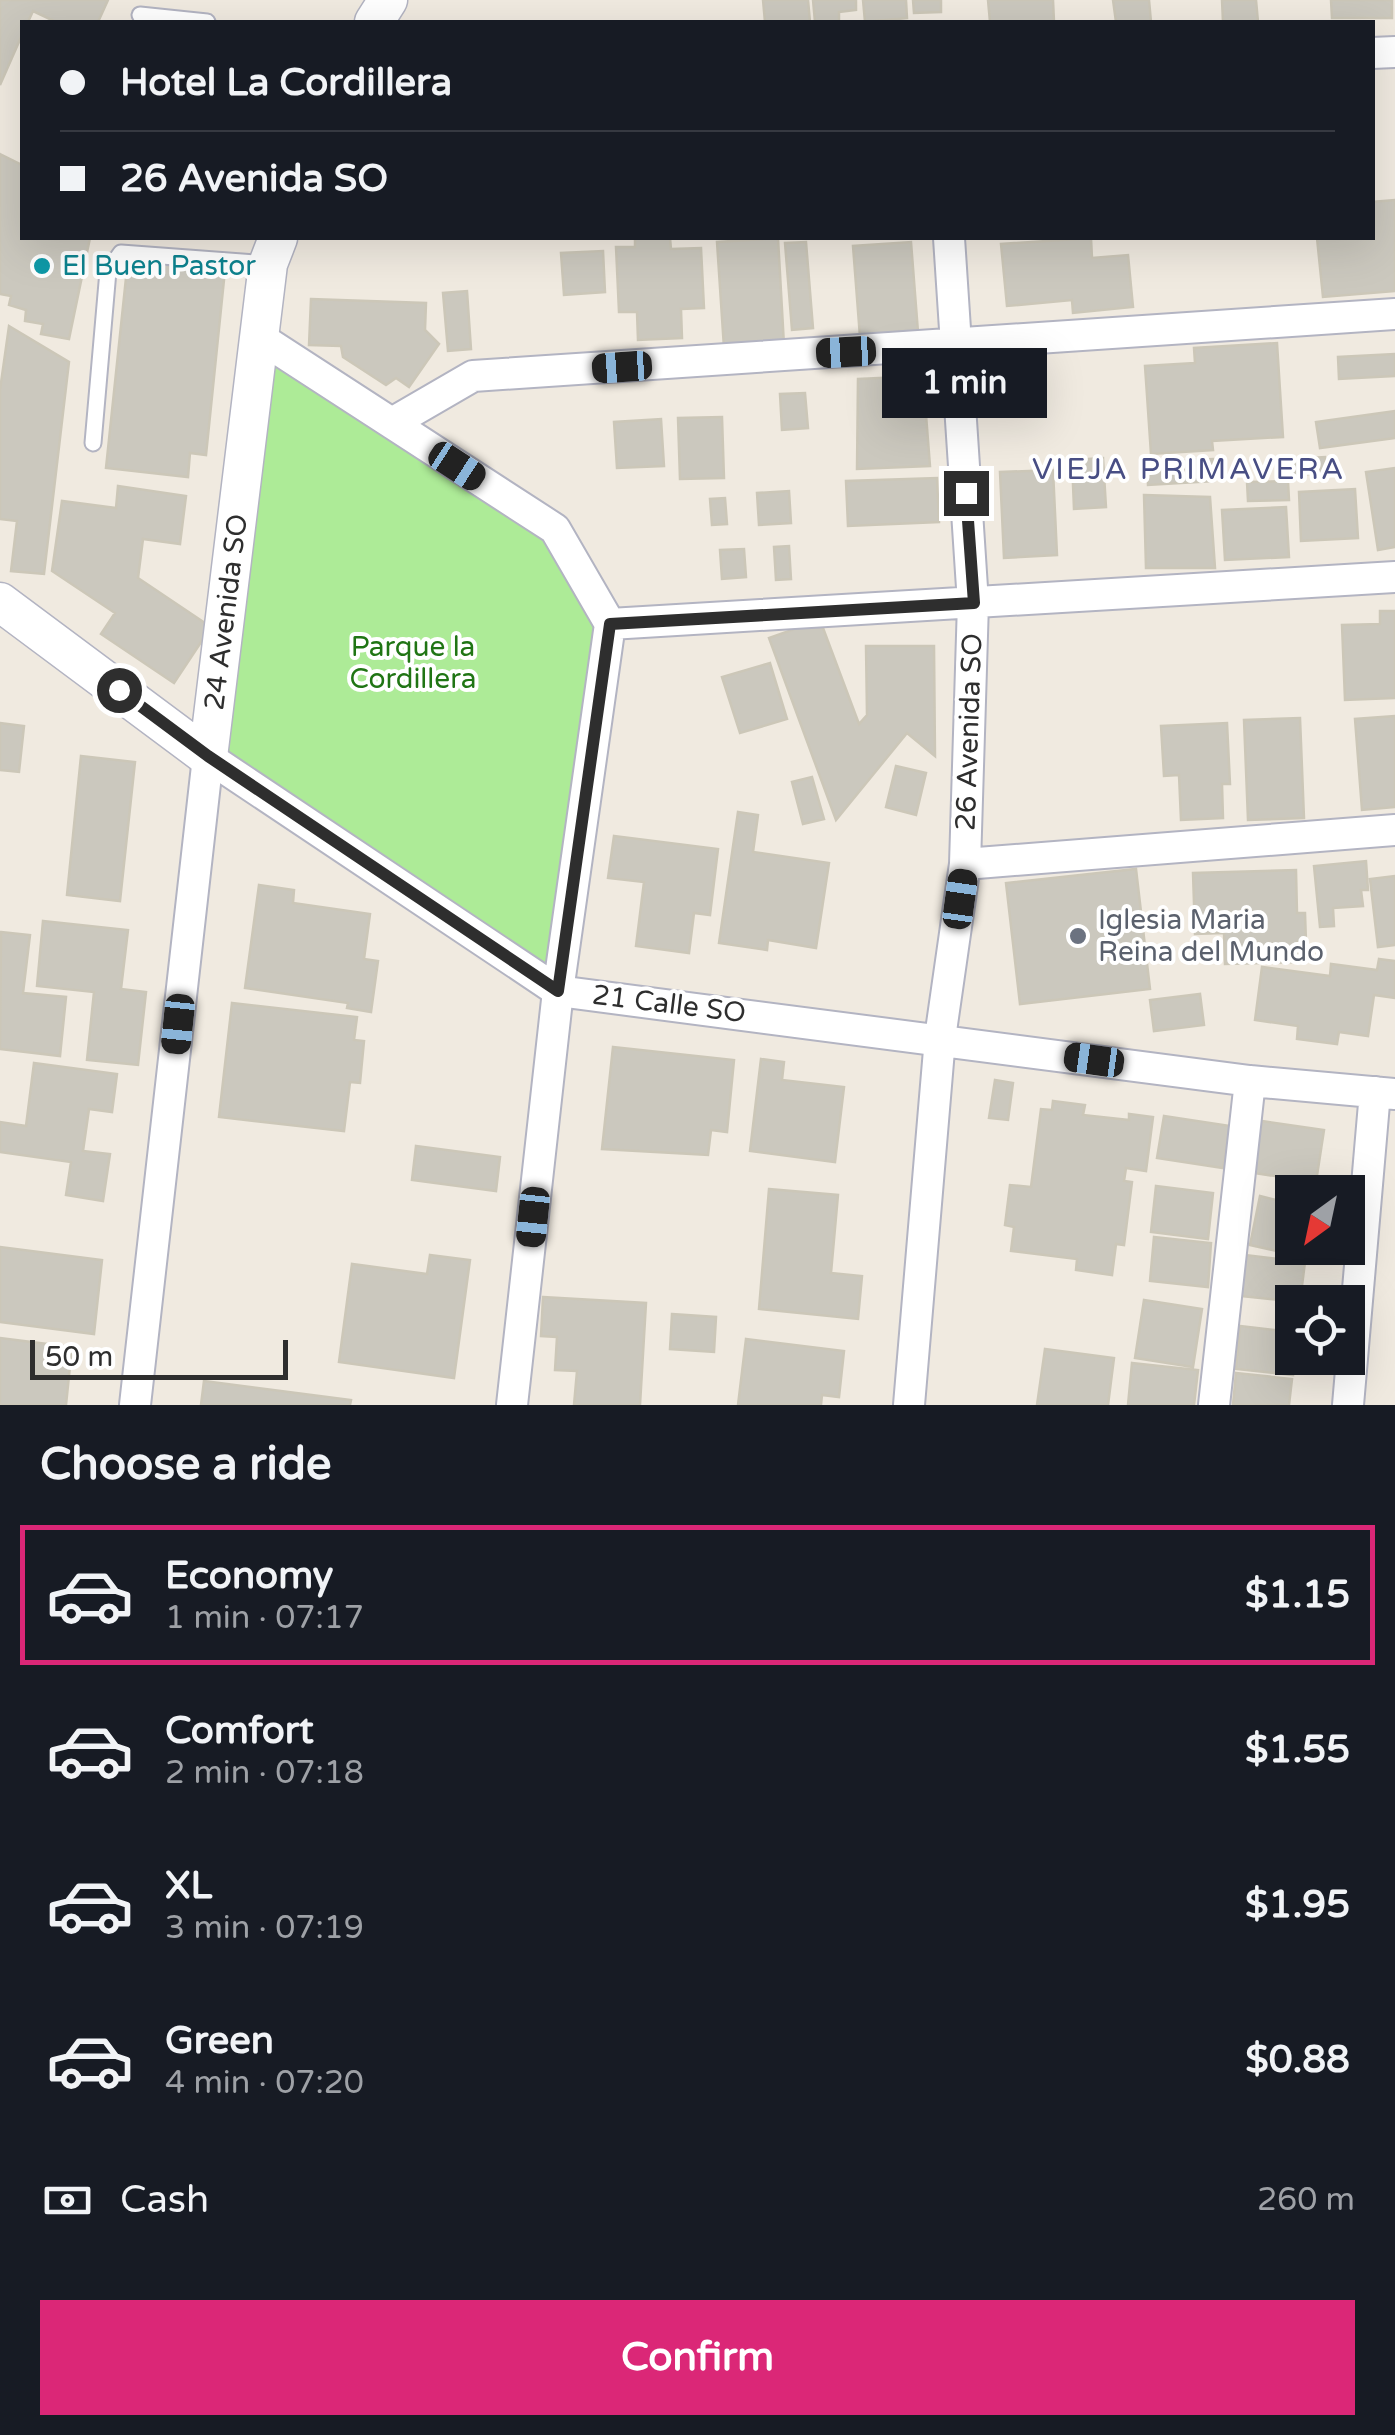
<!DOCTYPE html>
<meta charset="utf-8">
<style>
body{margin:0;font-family:"Varela Round",sans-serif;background:#20242c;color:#f1f3f6;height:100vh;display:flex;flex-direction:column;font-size:38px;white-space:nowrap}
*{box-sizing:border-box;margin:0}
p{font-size:32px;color:#9ea1a6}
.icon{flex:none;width:55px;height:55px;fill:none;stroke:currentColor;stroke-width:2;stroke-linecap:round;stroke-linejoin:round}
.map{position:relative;height:1405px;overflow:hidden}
.panel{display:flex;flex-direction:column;background:#171b24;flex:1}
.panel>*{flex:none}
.guide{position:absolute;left:20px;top:20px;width:1355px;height:220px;border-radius:0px;box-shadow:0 10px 40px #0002;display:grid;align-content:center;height:220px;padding:0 40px;background:#171b24}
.needle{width:65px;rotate:213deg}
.tools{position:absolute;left:1275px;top:1175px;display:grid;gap:20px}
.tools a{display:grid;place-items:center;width:90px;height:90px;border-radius:0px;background:#171b24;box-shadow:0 10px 40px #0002;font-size:50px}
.scale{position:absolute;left:30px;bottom:25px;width:258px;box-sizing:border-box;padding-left:10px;border:5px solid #2e2e2e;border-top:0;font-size:28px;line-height:35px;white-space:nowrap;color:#2e2e2e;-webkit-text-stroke:8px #fff;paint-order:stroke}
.end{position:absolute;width:45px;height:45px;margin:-22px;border:12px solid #2e2e2e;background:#fff;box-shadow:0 0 0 5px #fff}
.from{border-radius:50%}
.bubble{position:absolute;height:70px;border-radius:0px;background:#171b24;box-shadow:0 10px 40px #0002;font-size:32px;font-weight:700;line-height:70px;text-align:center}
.car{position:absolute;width:30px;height:60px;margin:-30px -15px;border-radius:12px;box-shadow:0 0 8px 2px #0007;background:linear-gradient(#222 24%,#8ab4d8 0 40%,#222 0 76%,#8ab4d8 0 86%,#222 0)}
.guide b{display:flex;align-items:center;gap:35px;height:95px;font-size:38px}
.guide b+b{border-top:2px solid #363941}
.guide i{width:25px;height:25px;background:#f1f3f6}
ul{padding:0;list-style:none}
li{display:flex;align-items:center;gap:30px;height:140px;margin:0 20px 15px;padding:0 20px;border:5px solid transparent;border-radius:0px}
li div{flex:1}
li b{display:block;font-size:38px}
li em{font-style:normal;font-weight:700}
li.current{border-color:#db2777}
li>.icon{width:90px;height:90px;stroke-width:1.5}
h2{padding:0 40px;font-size:45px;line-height:120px}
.pay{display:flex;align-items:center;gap:25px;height:110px;padding:0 40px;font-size:38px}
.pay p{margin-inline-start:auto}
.cta{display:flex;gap:20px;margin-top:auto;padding:20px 40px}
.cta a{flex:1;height:115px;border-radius:0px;background:#db2777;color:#fff;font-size:40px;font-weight:700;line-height:115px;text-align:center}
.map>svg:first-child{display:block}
</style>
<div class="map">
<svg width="1395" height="1405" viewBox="0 0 1395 1405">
<rect width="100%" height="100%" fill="#f0eae0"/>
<path fill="#adeb97" d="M 260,339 L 555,529 L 610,624 L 558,991 L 208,757 Z"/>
<path fill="#cbc8be" stroke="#ccc7b8" stroke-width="2.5" d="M 0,0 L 108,0 L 98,22 L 56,22 L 33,11 L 28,22 L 22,22 L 22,35 L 0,85 Z
M 763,0 L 808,0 L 810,22 L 765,22 Z
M 813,0 L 856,0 L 856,10 L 839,12 L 839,22 L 815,22 Z
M 863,0 L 906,0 L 907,18 L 865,22 Z
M 913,0 L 941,0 L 941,12 L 914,13 Z
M 988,0 L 1053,0 L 1054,22 L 990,22 Z
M 1113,0 L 1149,0 L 1151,22 L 1116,22 Z
M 1222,0 L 1256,0 L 1258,22 L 1223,22 Z
M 1331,0 L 1392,0 L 1392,18 L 1332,18 Z
M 0,154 L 22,165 L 22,238 L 90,238 L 69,339 L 41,334 L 43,324 L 25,321 L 26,310 L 9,305 L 11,296 L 0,294 Z
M 1395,200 L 1395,291 L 1323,297 L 1317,238 L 1372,238 L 1372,202 Z
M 635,238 L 670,238 L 671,249 L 701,248 L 704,308 L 681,309 L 682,338 L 638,340 L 637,312 L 619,312 L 616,247 L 635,247 Z
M 778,238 L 784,345 L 724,348 L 717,242 Z
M 1091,238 L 1092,258 L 1128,255 L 1133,307 L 1073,313 L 1072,300 L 1007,306 L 1001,244 Z
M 806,242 L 813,328 L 792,330 L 785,243 Z
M 911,242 L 918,332 L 860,337 L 853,246 Z
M 603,251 L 605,292 L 564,295 L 561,253 Z
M 128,259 L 225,270 L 206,455 L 190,453 L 188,477 L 106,468 Z
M 467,291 L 471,349 L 448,351 L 443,293 Z
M 311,299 L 426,303 L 425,330 L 439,344 L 409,387 L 396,378 L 386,385 L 343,357 L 341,346 L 309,345 Z
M 9,326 L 69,362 L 44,574 L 11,571 L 17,521 L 0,519 L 0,390 Z
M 1277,343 L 1283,437 L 1212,441 L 1213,450 L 1151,454 L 1145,366 L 1195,363 L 1194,348 Z
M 1395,354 L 1395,376 L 1339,379 L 1338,357 Z
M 923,376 L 930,466 L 857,469 L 858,379 Z
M 805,393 L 808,428 L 782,430 L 780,394 Z
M 1395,411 L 1395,438 L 1320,448 L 1316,422 Z
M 722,417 L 724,478 L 680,479 L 678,418 Z
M 661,419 L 664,466 L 617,468 L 614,422 Z
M 1325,457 L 1326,473 L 1292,475 L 1292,459 Z
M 1103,458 L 1106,507 L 1074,509 L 1072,460 Z
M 1213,459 L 1214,481 L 1148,485 L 1147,462 Z
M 1395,468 L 1395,547 L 1378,550 L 1366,472 Z
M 1053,470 L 1057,555 L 1004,558 L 1000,472 Z
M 937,478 L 939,522 L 848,526 L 846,481 Z
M 1288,481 L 1289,500 L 1248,501 L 1247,482 Z
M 118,486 L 186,496 L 180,544 L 143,539 L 138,578 L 211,627 L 174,683 L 101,634 L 115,613 L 52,571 L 62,501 L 116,508 Z
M 1355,489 L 1358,538 L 1301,541 L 1299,492 Z
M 789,491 L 791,523 L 759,525 L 757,493 Z
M 1144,495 L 1210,497 L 1215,568 L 1146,568 Z
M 725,498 L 727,524 L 712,525 L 710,499 Z
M 1286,507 L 1289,557 L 1225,560 L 1222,510 Z
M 789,546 L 791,579 L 776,580 L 774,547 Z
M 744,549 L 746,577 L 722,579 L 720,550 Z
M 1380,611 L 1395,611 L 1395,698 L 1345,700 L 1342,625 L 1380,624 Z
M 820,620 L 859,724 L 867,715 L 866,646 L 934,646 L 935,756 L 907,733 L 836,820 L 769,638 Z
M 770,663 L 787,719 L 740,733 L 722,677 Z
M 1395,716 L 1395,807 L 1362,810 L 1355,719 Z
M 1300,718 L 1304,818 L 1248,820 L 1244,720 Z
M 0,723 L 24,726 L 19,772 L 0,770 Z
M 1227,723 L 1230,784 L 1222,784 L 1223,818 L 1181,820 L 1179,775 L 1164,776 L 1161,726 Z
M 81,756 L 135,762 L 120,901 L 67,895 Z
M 896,766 L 926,773 L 916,815 L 886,807 Z
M 812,777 L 824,819 L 803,824 L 792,782 Z
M 738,812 L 758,815 L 753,852 L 829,863 L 816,948 L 768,940 L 767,950 L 719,943 Z
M 614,836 L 718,849 L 710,915 L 694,913 L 689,953 L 636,946 L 644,882 L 608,878 Z
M 1366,861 L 1368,890 L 1361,890 L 1363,906 L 1333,908 L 1334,926 L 1320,927 L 1314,866 Z
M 1136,869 L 1150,989 L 1020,1004 L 1006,883 Z
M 1296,870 L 1297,913 L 1305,913 L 1306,942 L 1297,942 L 1298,962 L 1225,964 L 1224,933 L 1195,934 L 1193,873 Z
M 1395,876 L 1395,945 L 1378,947 L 1370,879 Z
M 259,885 L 294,890 L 293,903 L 370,914 L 364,959 L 378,961 L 371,1012 L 347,1008 L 348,1003 L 245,988 Z
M 43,921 L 128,930 L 121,989 L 146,992 L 138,1065 L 87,1060 L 94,992 L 37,986 Z
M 1,932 L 30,935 L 23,993 L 66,997 L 60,1056 L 0,1049 Z
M 1379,959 L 1395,961 L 1395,998 L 1374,995 L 1368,1036 L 1339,1032 L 1337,1044 L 1297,1039 L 1298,1026 L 1255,1020 L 1262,967 L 1330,976 L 1331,964 L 1377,970 Z
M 1200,994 L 1204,1025 L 1154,1031 L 1150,1000 Z
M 232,1003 L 357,1017 L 354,1040 L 364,1041 L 360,1083 L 350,1082 L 344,1131 L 219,1117 Z
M 613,1047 L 734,1060 L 727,1132 L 711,1130 L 708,1155 L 602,1149 Z
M 761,1059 L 784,1062 L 782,1080 L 844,1087 L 835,1162 L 750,1151 Z
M 34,1063 L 117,1074 L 112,1112 L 89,1109 L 83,1151 L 110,1154 L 103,1201 L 66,1195 L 71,1162 L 0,1152 L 0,1122 L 26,1126 Z
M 995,1080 L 1013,1083 L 1008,1120 L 989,1118 Z
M 1053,1101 L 1085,1105 L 1083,1115 L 1129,1120 L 1129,1114 L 1153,1117 L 1146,1171 L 1126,1168 L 1124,1181 L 1132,1182 L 1124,1245 L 1116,1244 L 1112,1275 L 1076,1270 L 1077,1259 L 1011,1251 L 1014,1227 L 1005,1225 L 1010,1185 L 1031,1187 L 1041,1109 L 1052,1110 Z
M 1164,1116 L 1230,1126 L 1223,1168 L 1157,1158 Z
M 1262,1121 L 1324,1130 L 1316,1182 L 1254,1173 Z
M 416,1146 L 500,1157 L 496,1191 L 412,1180 Z
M 1156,1186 L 1213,1193 L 1208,1239 L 1151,1232 Z
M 769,1189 L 838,1195 L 831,1273 L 862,1276 L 858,1319 L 759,1309 Z
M 1260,1196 L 1292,1204 L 1292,1248 L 1306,1248 L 1304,1257 L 1250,1245 Z
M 1154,1237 L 1211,1243 L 1208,1287 L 1150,1281 Z
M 0,1247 L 102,1260 L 94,1334 L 0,1322 Z
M 430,1255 L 470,1260 L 454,1378 L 339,1362 L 352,1264 L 427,1274 Z
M 1245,1255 L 1305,1262 L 1300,1302 L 1240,1296 Z
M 543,1297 L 646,1303 L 640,1405 L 574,1405 L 577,1371 L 555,1370 L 557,1337 L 541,1336 Z
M 1144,1300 L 1202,1309 L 1193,1367 L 1135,1358 Z
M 672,1314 L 716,1317 L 714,1352 L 670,1349 Z
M 1240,1326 L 1292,1332 L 1293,1375 L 1236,1369 Z
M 0,1338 L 72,1347 L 66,1405 L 0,1405 Z
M 746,1339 L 844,1351 L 839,1397 L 822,1395 L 821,1405 L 738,1405 Z
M 1045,1349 L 1114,1358 L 1108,1405 L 1037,1405 Z
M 1132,1363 L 1198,1370 L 1194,1405 L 1128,1405 Z
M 1236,1373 L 1292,1379 L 1289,1405 L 1233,1405 Z
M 204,1381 L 351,1400 L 350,1405 L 201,1405 Z"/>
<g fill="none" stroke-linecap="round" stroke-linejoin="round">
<defs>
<path id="service" d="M 140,15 L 207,22
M 93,443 L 108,271 L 121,253 L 268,264"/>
<path id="minor" d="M 1372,53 L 1395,52
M 259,337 L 555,529 L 610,624
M 392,423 L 473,376 L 1395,314
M 965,864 L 1395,830
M 135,1405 L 208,757 L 558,991 L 1250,1081 L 1395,1094
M 512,1405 L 558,991 L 610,624 L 1395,577
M 909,1405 L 940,1038 L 965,864 L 973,603 L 949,238
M 1214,1405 L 1250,1081
M 1348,1405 L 1375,1092"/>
<path id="tertiary" d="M 374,22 L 388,0
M 0,602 L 208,757 L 268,264 L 278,238"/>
</defs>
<use href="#service" stroke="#b3b4c2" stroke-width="19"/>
<use href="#minor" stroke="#b3b4c2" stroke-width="34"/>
<use href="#tertiary" stroke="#b3b4c2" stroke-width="41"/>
<use href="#service" stroke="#fff" stroke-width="15"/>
<use href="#minor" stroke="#fff" stroke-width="30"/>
<use href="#tertiary" stroke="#fff" stroke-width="38"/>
</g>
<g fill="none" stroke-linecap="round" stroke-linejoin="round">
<path stroke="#2e2e2e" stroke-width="12" d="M 119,690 L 208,756 L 558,991 L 610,624 L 974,603 L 966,493"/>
</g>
<circle fill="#0f9aa8" stroke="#fff" stroke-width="4" cx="42" cy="266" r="10"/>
<circle fill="#6b7280" stroke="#fff" stroke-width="4" cx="1078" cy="936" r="10"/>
<g text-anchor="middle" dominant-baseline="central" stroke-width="8" stroke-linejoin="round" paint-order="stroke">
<g font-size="28" fill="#0d838f" stroke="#fff" text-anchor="start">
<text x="62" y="266">El Buen Pastor</text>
</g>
<g font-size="28" fill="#2e2e2e" stroke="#fff">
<text transform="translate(226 612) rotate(-83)">24 Avenida SO</text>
<text transform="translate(969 732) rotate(-88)">26 Avenida SO</text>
<text transform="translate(669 1004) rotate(7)">21 Calle SO</text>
</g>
<g font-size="28" fill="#207514" stroke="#fff">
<text x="413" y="647">Parque la<tspan x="413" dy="32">Cordillera</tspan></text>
</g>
<g font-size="28" fill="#5b616d" stroke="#fff" text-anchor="start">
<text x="1098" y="920">Iglesia Maria<tspan x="1098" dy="32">Reina del Mundo</tspan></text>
</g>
<g font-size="30" letter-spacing="2.5" fill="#484e84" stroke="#fff">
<text x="1189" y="469">VIEJA PRIMAVERA</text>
</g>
</g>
</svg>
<div class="tools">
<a><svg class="needle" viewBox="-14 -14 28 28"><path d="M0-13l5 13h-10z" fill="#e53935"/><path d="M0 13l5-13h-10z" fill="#9ea1a6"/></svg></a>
<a><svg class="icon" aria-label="locate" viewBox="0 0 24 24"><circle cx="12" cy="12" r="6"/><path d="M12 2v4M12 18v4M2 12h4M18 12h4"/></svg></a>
</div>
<div class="scale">50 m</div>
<i class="end from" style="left:119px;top:690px"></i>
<i class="end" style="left:966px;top:493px"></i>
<div class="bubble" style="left:882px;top:348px;width:165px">1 min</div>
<i class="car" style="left:846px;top:352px;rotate:267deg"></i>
<i class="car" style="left:622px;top:367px;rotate:266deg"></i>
<i class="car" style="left:457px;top:466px;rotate:123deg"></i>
<i class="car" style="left:960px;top:899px;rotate:8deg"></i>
<i class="car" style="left:178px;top:1024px;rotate:186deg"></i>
<i class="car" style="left:1094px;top:1060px;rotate:278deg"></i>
<i class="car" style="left:533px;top:1217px;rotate:186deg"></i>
<div class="guide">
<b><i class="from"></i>Hotel La Cordillera</b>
<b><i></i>26 Avenida SO</b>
</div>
</div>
<section class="panel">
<h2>Choose a ride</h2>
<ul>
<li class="current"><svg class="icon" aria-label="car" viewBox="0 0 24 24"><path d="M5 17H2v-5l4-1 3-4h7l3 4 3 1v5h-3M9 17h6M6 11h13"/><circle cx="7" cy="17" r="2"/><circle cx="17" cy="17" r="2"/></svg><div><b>Economy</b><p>1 min · 07:17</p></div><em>$1.15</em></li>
<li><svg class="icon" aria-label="car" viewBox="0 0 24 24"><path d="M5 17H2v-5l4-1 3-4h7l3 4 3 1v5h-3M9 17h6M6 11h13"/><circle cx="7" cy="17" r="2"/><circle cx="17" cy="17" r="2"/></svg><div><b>Comfort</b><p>2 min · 07:18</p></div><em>$1.55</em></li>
<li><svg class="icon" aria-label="car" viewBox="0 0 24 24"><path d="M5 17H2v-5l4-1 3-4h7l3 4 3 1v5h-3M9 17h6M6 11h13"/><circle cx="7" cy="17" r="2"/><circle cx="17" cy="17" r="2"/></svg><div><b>XL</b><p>3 min · 07:19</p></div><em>$1.95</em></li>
<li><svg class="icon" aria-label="car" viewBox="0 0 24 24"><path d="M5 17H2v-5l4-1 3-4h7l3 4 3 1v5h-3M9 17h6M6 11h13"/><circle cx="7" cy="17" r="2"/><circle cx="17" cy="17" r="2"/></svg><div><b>Green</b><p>4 min · 07:20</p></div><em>$0.88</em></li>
</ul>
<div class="pay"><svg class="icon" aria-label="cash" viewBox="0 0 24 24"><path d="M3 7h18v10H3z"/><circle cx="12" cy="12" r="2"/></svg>Cash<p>260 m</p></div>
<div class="cta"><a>Confirm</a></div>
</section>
